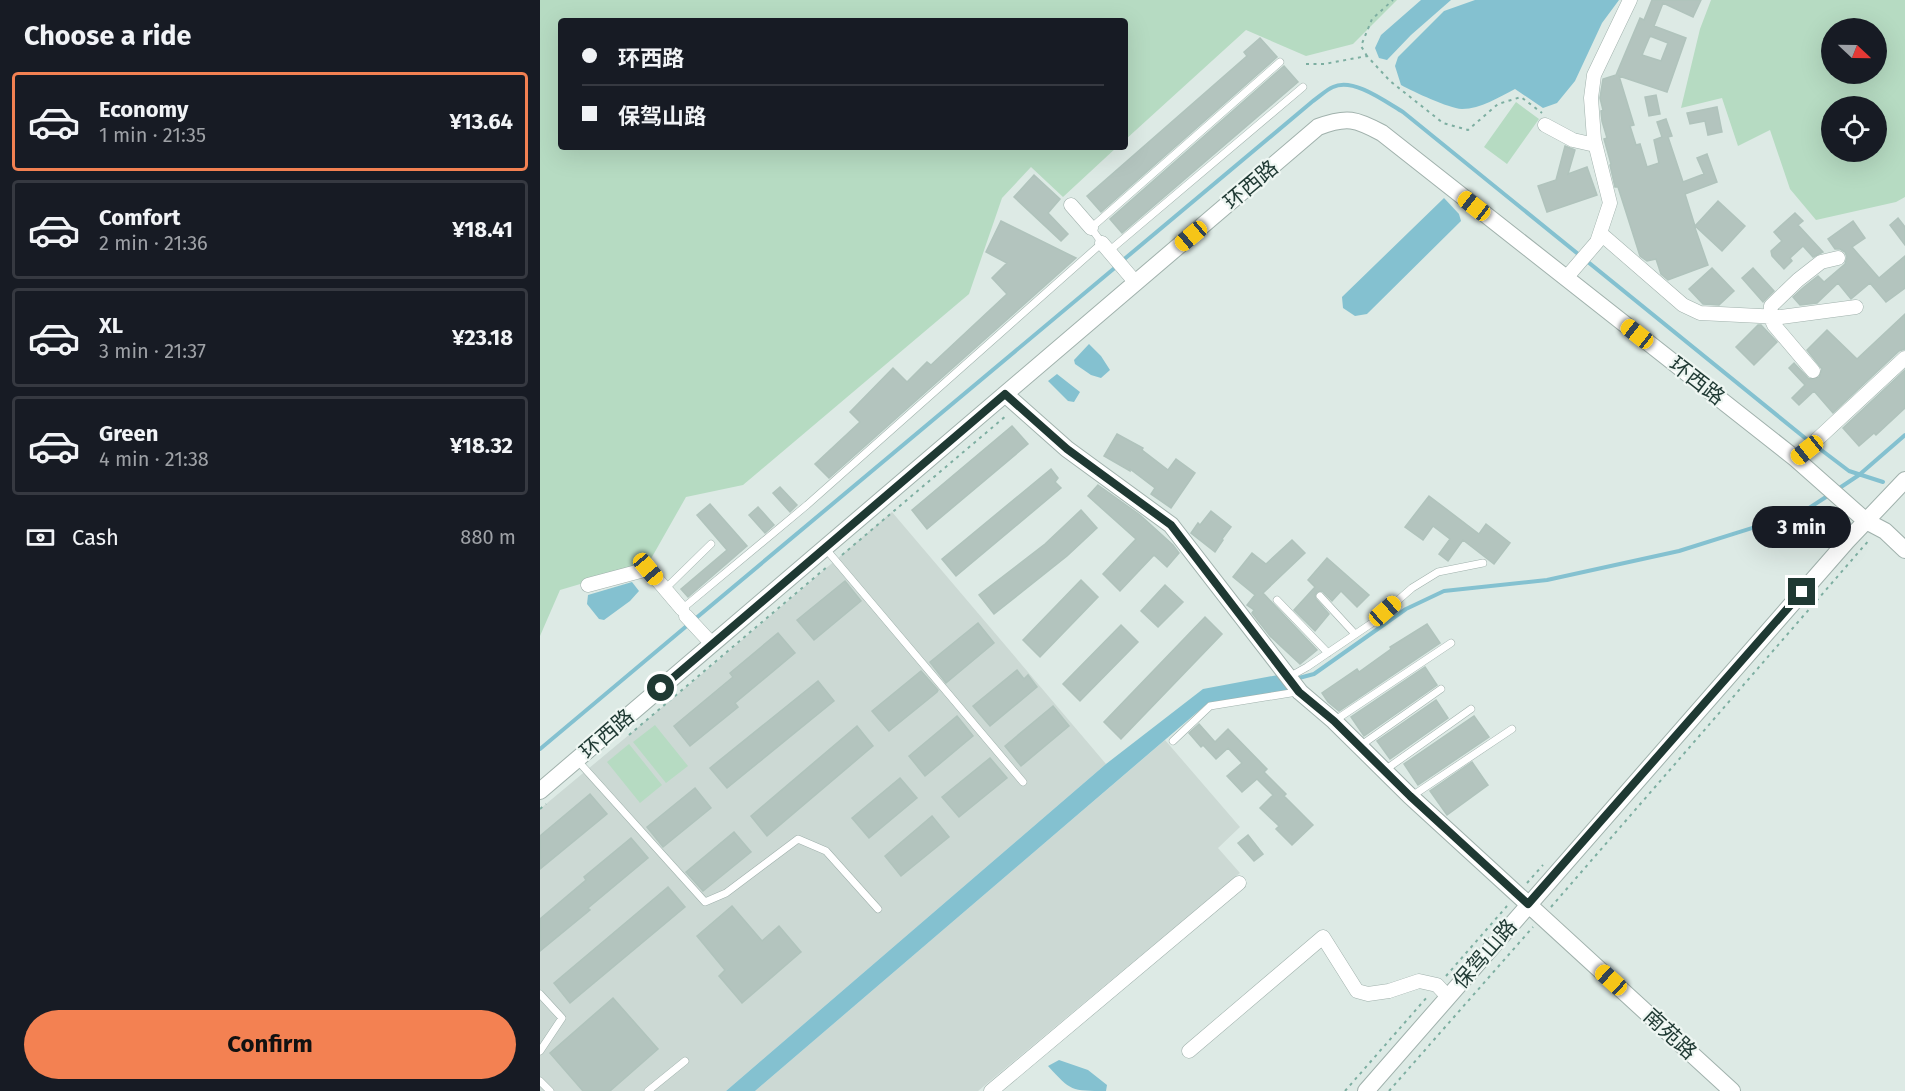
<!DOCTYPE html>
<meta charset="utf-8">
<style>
body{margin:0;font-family:"Fira Sans","Noto Sans SC",sans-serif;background:#242831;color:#f1f3f6;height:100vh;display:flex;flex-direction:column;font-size:22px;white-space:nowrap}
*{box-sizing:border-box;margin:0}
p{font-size:20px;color:#9ea1a6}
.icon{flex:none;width:33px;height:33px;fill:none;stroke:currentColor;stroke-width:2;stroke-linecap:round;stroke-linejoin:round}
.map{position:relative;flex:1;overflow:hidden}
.panel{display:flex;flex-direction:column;background:#171b24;width:540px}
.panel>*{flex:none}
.top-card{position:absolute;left:18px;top:18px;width:570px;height:132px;border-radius:6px;box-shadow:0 6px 24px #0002;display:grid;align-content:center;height:132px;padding:0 24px;background:#171b24}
.needle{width:39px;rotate:112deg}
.tools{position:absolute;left:1281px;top:18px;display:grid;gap:12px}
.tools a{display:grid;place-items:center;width:66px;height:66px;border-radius:50%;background:#171b24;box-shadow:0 6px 24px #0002;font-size:30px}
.end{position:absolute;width:27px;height:27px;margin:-14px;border:8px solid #1f3933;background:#fff;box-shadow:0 0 0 3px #fff}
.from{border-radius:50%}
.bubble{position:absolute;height:42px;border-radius:21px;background:#171b24;box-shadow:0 6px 24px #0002;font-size:20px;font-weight:700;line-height:42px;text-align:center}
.car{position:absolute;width:18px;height:36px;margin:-18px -9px;border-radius:8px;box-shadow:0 0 4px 2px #0007;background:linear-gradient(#f5c518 24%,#345 0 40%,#f5c518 0 76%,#345 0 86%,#f5c518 0)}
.top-card b{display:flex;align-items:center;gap:21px;height:57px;font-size:22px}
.top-card b+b{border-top:2px solid #363941}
.top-card i{width:15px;height:15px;background:#f1f3f6}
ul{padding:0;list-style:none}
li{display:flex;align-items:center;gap:18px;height:99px;margin:0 12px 9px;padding:0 12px;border:3px solid #363941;border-radius:6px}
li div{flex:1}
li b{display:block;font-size:22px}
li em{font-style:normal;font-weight:700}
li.on{border-color:#f38152}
li>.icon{width:54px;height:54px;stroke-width:1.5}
h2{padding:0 24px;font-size:27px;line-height:72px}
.pay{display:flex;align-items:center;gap:15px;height:66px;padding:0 24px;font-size:22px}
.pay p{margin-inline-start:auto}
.primary-button{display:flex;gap:12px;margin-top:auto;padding:12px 24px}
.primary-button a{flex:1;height:69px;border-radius:36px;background:#f38152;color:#111;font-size:24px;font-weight:700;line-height:69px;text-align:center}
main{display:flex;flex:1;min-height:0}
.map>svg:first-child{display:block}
</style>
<main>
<section class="panel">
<h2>Choose a ride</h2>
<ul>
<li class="on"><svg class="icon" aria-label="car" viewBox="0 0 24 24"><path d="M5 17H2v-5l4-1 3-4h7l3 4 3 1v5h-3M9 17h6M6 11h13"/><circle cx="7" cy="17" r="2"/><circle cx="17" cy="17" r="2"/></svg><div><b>Economy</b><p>1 min · 21:35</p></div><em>¥13.64</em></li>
<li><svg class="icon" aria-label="car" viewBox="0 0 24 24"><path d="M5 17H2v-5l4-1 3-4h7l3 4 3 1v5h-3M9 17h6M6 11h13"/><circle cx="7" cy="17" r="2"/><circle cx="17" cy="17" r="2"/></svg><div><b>Comfort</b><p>2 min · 21:36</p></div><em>¥18.41</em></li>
<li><svg class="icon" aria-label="car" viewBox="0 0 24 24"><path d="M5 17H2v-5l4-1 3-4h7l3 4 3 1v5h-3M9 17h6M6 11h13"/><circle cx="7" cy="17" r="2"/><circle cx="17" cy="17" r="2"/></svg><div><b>XL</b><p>3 min · 21:37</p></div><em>¥23.18</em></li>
<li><svg class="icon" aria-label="car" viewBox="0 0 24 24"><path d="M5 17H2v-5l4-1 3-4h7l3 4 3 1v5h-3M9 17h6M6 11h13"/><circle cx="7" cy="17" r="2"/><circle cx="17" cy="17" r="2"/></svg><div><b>Green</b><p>4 min · 21:38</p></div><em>¥18.32</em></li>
</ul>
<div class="pay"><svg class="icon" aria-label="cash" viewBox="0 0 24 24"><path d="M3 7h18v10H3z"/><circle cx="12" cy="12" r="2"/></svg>Cash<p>880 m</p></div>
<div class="primary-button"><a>Confirm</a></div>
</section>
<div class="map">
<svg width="1365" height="1091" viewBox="0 0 1365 1091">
<rect width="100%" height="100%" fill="#ddeae5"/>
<path fill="#ccd9d4" d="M 352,512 L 566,764 L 186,1091 L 0,1091 L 0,809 L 174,664 Z
M 625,740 L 700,827 L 678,848 L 700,873 L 438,1091 L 215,1091 Z"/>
<path fill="#b6dbc2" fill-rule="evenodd" d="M 0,0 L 857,0 L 813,44 L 766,56 L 706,30 L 585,140 L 585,21 L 21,21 L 21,147 L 577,147 L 523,197 L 491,167 L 462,198 L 429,294 L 203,485 L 146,497 L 108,564 L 20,590 L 0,636 Z
M 1171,0 L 1365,0 L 1365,197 L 1356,202 L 1276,220 L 1250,189 L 1230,130 L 1198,146 L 1182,98 L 1141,108 L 1160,29 ZM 1292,28 L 1336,28 L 1336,74 L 1292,74 ZM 1292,106 L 1336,106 L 1336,152 L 1292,152 Z
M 976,102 L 999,119 L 967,164 L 944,147 Z
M 115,725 L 148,766 L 126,783 L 93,742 Z
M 89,744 L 122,785 L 100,803 L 67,762 Z"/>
<path fill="#84c1d0" d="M 881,0 L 911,0 L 871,35 L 847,60 L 839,58 L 835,48 L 841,35 Z
M 935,0 L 1079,0 L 1062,23 L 1035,81 L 1017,103 L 1003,108 L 975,89 C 959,97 941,109 922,109 C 908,108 874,92 861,85 L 855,66 L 858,57 L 904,11 Z
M 904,198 L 919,214 L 921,221 L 827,314 L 815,316 L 803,308 L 802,297 Z
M 549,344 L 561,356 L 570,370 L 561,378 L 551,375 L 535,364 L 534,360 Z
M 517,374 L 540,392 L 534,402 L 528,401 L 508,381 Z
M 92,582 L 99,591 L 90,601 L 64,620 L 59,619 L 47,604 L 48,595 Z
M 738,675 L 752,694 L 668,703 L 215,1091 L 186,1091 L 566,764 L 663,689 Z
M 519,1060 L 548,1070 L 567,1085 L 566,1091 C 531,1091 531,1091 508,1066 Z"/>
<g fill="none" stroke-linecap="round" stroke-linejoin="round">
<path stroke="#84c1d0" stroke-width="4" d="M 582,261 L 773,101 C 779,97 786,90 793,87 C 813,77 846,102 863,112 L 1270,442
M 1276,446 L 1309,471 L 1343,482
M 1298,489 L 1319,475 L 1365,435
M 155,619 L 577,266
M 755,679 L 774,674 L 866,609 L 904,591 L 1007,580 L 1139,551 L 1263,512 L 1289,495
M 0,749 L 149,624"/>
</g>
<path fill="#b3c4be" stroke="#b0c3bc" stroke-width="1.5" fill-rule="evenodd" d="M 1112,0 L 1161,0 L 1153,17 L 1123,3 L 1114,26 L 1146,38 L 1127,92 L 1079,76 L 1094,125 L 1090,126 L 1096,145 L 1100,144 L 1107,167 L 1119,163 L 1114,140 L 1122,137 L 1117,122 L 1126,119 L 1132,136 L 1128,137 L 1143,182 L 1164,174 L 1157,158 L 1167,154 L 1177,182 L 1145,194 L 1155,226 L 1178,201 L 1205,226 L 1182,251 L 1154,225 L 1168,265 L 1128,280 L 1121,274 L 1116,259 L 1107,261 L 1100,256 L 1078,187 L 1075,187 L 1070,165 L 1071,164 L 1064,139 L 1067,138 L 1062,121 L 1061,111 L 1063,110 L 1060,98 L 1063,79 L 1076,75 L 1100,18 L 1104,20 ZM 1110,36 L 1128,43 L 1121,61 L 1102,55 Z
M 720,38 L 737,57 L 561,212 L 547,196 L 707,56 L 704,52 Z
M 744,66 L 758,82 L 582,233 L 570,219 Z
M 1116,95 L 1120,114 L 1109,116 L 1105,97 Z
M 1177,107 L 1182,132 L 1168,135 L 1165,121 L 1150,124 L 1147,113 Z
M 1025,146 L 1035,150 L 1028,174 L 1047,167 L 1057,195 L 1007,212 L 998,186 L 1016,180 Z
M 494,175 L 520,199 L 508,213 L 528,234 L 521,241 L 474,197 Z
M 1255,213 L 1263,221 L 1258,225 L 1283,252 L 1273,257 L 1263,246 L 1250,258 L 1252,261 L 1244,269 L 1232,256 L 1231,251 L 1242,241 L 1234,232 Z
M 1358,218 L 1365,227 L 1365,245 L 1350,225 Z
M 461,221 L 536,258 L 289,478 L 275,464 L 320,422 L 310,412 L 353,368 L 367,382 L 387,362 L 391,365 L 467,294 L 452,278 L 467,263 L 446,252 Z
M 1313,221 L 1325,238 L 1312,247 L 1339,278 L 1365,256 L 1365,288 L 1346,302 L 1330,283 L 1311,299 L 1298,283 L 1277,303 L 1260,305 L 1253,297 L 1264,287 L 1278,276 L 1284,282 L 1305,264 L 1307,257 L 1305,252 L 1300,249 L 1295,249 L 1288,239 Z
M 1172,268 L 1194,291 L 1179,305 L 1163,304 L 1149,289 Z
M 1213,268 L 1234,291 L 1223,302 L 1202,278 Z
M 1365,314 L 1365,349 L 1359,351 L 1293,413 L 1274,391 L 1259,405 L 1252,398 L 1265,385 L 1249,368 L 1254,363 L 1269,379 L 1279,377 L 1282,369 L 1267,350 L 1287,330 L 1317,359 Z
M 1218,325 L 1221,325 L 1237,342 L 1214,365 L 1196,347 Z
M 1365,370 L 1365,408 L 1336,435 L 1334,433 L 1319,446 L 1303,428 Z
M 472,426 L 488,444 L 387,529 L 372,510 Z
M 577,434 L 603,448 L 602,450 L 628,470 L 636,459 L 655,473 L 631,508 L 611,494 L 615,488 L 590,469 L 590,471 L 564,456 Z
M 511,469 L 518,478 L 515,482 L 521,488 L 416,576 L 402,559 Z
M 558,485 L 600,515 L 633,545 L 639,553 L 627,567 L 614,555 L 580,591 L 563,574 L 596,539 L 548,496 Z
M 240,487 L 257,505 L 250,512 L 233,493 Z
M 889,496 L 939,534 L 946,524 L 970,543 L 954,564 L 923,540 L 908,561 L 899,554 L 910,539 L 893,526 L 883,540 L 865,527 Z
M 170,504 L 207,546 L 148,597 L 141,589 L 187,550 L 157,515 Z
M 218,507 L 234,525 L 225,533 L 209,515 Z
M 541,510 L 557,528 L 527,556 L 454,614 L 439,595 L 505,544 Z
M 671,511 L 691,527 L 682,539 L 683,540 L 675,552 L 651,533 L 658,523 L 660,525 Z
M 752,540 L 765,553 L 723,593 L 777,650 L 760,664 L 730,636 L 712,613 L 714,610 L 707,605 L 715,595 L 693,577 L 712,553 L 726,564 Z
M 787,558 L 829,595 L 817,607 L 801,591 L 792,601 L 782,591 L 777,592 L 775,595 L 776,599 L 789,614 L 775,631 L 754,610 L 775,587 L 768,580 Z
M 541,580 L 558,597 L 500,657 L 483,640 Z
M 305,581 L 321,601 L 274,640 L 257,620 Z
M 625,585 L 643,602 L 618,627 L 601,611 Z
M 665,617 L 682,634 L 581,739 L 564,722 Z
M 438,623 L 454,643 L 406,683 L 390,662 Z
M 887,624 L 900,643 L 799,711 L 788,702 L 782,693 L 817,669 L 819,672 L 851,649 L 850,647 Z
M 581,625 L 598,642 L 540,701 L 523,684 Z
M 238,633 L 255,653 L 195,703 L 198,707 L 150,746 L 134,726 L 193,677 L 190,673 Z
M 885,667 L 897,685 L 824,736 L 811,717 Z
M 477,670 L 484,679 L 488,675 L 497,687 L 450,726 L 433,706 Z
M 381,671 L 398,690 L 397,692 L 349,731 L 332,711 Z
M 278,681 L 294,701 L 187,788 L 170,768 Z
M 896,700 L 908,718 L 850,759 L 837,741 Z
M 513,706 L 529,726 L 481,766 L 465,746 Z
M 417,716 L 433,736 L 385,776 L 369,756 Z
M 934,716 L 949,737 L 878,785 L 864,764 Z
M 659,724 L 675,742 L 688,729 L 727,769 L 724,772 L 746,794 L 744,796 L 773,825 L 752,845 L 736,829 L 739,826 L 720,808 L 733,795 L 717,779 L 702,792 L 687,776 L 702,763 L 688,748 L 676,759 L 663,745 L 661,747 L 649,733 Z
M 317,726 L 333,746 L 227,836 L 211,816 Z
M 450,758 L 467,778 L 419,817 L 402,797 Z
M 932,762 L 948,785 L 907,815 L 890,791 Z
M 360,778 L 377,798 L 329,838 L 312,818 Z
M 155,788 L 171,808 L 123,847 L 107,827 Z
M 50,794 L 67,814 L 0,869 L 0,836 Z
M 392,816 L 409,837 L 361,876 L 345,856 Z
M 194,832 L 211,852 L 163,891 L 146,872 Z
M 708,835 L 723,854 L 714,861 L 698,843 Z
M 91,838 L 108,858 L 48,908 L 50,910 L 0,951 L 0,919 L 46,880 L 44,877 Z
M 128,887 L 145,907 L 30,1003 L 14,983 Z
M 192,906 L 222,941 L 239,926 L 261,952 L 202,1003 L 179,976 L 185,970 L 157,936 Z
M 73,998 L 118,1049 L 70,1091 L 43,1091 L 10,1053 Z"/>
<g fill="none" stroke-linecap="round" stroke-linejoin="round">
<defs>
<path id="service" d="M 569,251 L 763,87
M 285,548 L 483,782
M 125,589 L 171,544
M 780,596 L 815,634
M 737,600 L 788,653
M 142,609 L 267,505 L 562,243 L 551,228 L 740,62
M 749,677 L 767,667 L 832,623 L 872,588 L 898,572 L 943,563
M 794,721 L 911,643
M 633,741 L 670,706 L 757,692
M 820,746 L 901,689
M 37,760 L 165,902 L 186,893 L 258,839 L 286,851 L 338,909
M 845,770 L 931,709
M 872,796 L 972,729
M 0,994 L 22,1018 L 0,1051
M 0,1081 L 10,1091
M 108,1091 L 145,1061"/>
<path id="minor" d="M 1005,125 L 1033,140 L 1055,145
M 531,205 L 551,228
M 1060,233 L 1143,305 L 1160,313 L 1241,317 L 1316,307
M 562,243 L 596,283
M 1026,278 L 1057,242 L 1070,203 L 1054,139 L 1051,98 L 1054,75 L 1090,0
M 1273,371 L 1234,325 L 1230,316 L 1231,306 L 1258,280 L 1281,262 L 1298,258
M 1256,459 L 1365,358
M 48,585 L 108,569 L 142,609
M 146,616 L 172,644
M 649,1051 L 783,937 L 817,991 L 828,994 L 849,991 L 879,981 L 897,985 L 908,997
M 451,1091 L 699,883"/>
<path id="tertiary" d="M 465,394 L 527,449 L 631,525 L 760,692 L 794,721 L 870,796 L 1192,1091
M 0,791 L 778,127 C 807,116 816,119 842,133 L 1256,459 L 1326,521 L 1345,531 L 1365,550
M 826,1091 L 1307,541 L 1365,480"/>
</defs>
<use href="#service" stroke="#a0b1ac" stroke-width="8"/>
<use href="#minor" stroke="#a0b1ac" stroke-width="15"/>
<use href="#tertiary" stroke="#a0b1ac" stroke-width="18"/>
<path stroke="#7daea1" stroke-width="2" stroke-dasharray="3 4.5" stroke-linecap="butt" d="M 827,56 L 821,46 L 832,19 L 853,0
M 766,64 L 784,64 L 827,56 L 850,81 L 903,123 L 928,130 L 958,104 L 981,97 L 1002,113
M 302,555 L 467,415
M 89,735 L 288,566
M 0,809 L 6,804
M 987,883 L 1003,865
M 1011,907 L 1330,539
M 906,976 L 967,906
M 805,1091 L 888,996
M 849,1091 L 993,927"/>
<use href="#service" stroke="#fff" stroke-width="7"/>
<use href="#minor" stroke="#fff" stroke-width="14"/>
<use href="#tertiary" stroke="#fff" stroke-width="16"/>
</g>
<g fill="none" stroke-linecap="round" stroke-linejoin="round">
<path stroke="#1f3933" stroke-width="8" d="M 121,688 L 465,394 L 527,449 L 631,525 L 759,692 L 794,721 L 870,796 L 988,904 L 1262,592"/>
</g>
<g text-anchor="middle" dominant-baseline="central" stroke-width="4.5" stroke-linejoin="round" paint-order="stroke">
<g font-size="21" fill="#1f3933" stroke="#eef6f2">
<text transform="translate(711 185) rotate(-40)">环西路</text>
<text transform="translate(1157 381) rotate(38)">环西路</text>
<text transform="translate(67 734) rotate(-41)">环西路</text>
<text transform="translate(945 954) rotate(-49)">保驾山路</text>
<text transform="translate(1130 1034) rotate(43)">南苑路</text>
</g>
</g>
</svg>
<div class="tools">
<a><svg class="needle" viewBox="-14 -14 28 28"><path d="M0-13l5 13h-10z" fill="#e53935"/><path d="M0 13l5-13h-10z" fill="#9ea1a6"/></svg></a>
<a><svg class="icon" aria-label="locate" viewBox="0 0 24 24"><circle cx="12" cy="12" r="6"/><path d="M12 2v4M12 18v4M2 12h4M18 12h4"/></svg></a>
</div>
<i class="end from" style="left:121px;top:688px"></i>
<i class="end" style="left:1262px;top:592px"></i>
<div class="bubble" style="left:1212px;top:506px;width:99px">3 min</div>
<i class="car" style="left:934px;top:206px;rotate:308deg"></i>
<i class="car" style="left:651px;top:236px;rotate:230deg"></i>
<i class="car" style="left:1097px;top:334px;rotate:308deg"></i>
<i class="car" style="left:1267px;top:450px;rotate:231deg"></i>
<i class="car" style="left:108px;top:569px;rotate:140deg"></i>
<i class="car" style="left:845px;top:611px;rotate:49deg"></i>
<i class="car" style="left:1071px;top:980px;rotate:312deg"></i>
<div class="top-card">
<b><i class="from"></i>环西路</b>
<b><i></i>保驾山路</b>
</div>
</div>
</main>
